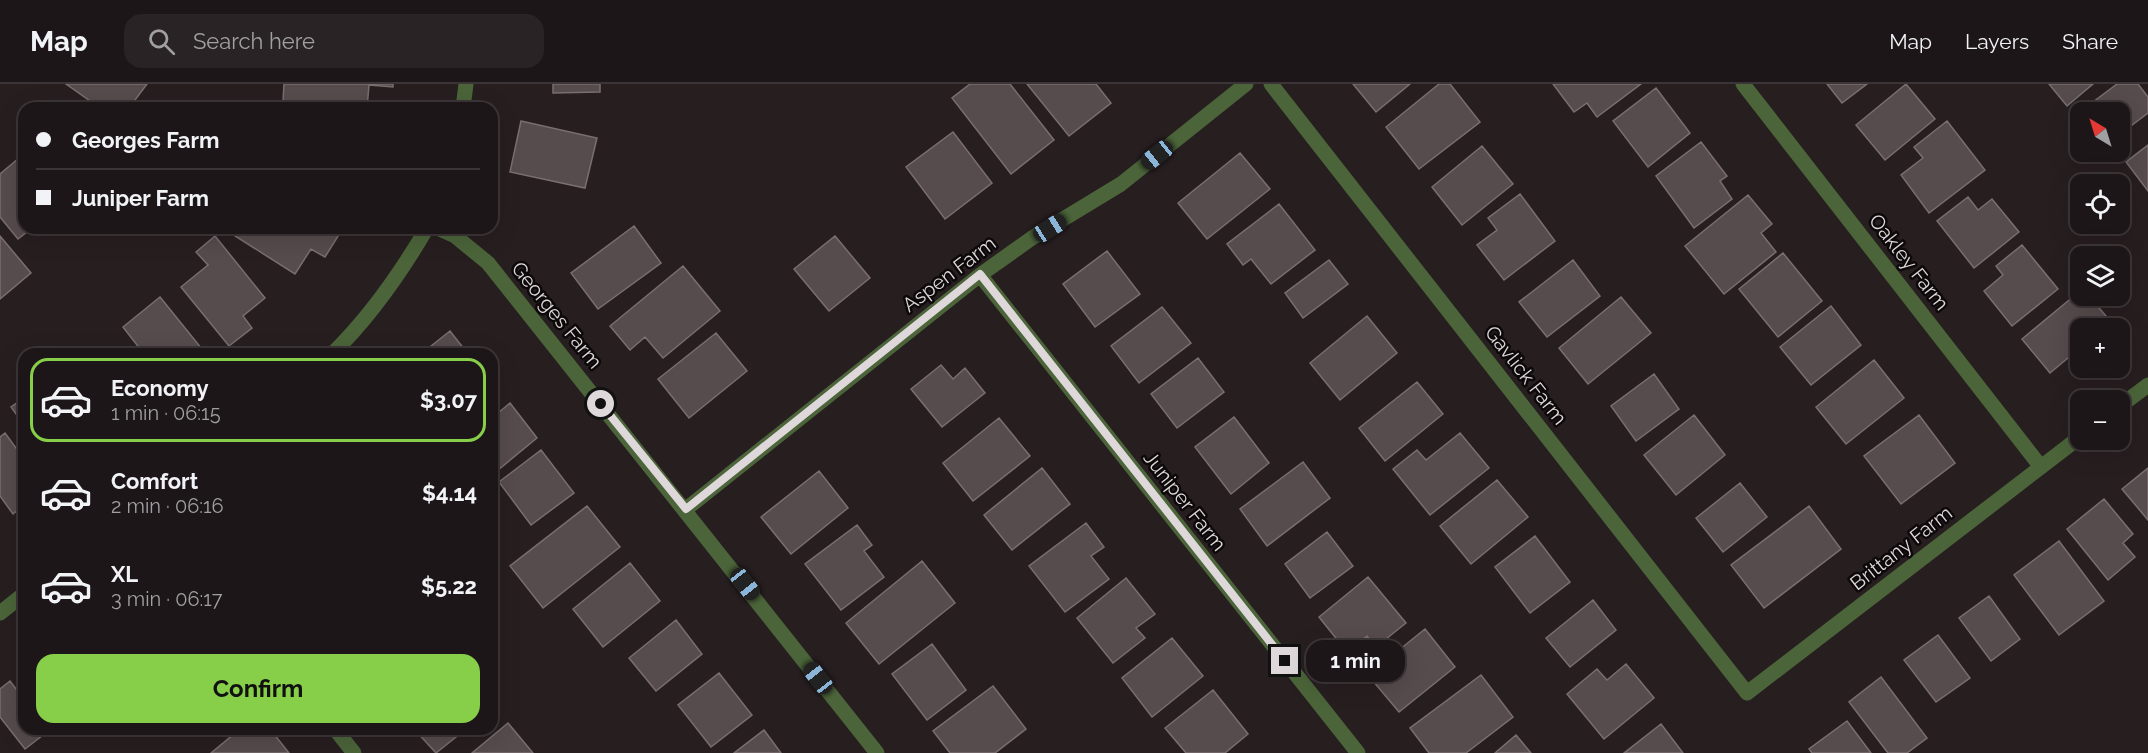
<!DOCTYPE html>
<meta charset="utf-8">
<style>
body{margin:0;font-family:Raleway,sans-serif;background:#2a2325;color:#f1f3f6;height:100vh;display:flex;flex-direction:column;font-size:22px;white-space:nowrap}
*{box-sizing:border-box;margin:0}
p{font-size:20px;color:#a09fa2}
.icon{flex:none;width:33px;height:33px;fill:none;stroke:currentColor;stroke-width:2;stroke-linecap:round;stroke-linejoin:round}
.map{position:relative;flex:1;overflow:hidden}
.sheet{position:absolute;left:18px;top:264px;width:480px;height:387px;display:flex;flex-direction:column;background:#1d1618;border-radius:18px;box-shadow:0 6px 24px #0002,0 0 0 2px #3b3537}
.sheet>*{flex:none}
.hud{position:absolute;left:18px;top:18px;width:480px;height:132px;border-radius:18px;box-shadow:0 6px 24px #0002,0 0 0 2px #3b3537;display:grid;align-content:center;height:132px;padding:0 18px;background:#1d1618}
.needle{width:39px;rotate:322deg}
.tools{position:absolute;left:2070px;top:18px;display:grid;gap:12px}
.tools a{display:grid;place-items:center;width:60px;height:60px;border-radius:12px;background:#1d1618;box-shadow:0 6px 24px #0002,0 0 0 2px #3b3537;font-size:30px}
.end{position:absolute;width:27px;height:27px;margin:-14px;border:8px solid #dfd8da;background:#111;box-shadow:0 0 0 3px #111}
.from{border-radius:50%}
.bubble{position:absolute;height:42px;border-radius:18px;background:#1d1618;box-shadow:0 6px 24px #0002,0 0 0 2px #3b3537;font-size:20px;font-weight:700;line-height:42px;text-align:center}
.car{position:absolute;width:18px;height:36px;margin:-18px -9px;border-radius:8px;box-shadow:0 0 4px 2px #0007;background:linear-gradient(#222 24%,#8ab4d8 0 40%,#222 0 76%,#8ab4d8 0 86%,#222 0)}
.hud b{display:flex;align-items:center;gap:21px;height:57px;font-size:22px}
.hud b+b{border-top:2px solid #3b3537}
.hud i{width:15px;height:15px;background:#f1f3f6}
ul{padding:10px 0 0;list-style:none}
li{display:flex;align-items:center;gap:18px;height:84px;margin:0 12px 9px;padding:0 6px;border:3px solid transparent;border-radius:18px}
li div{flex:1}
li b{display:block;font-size:22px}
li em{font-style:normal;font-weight:700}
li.on{border-color:#88cf49}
li>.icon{width:54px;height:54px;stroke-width:1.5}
.button{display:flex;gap:12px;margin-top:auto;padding:12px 18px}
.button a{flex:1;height:69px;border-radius:18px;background:#88cf49;color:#111;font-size:24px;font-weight:700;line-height:69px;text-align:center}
header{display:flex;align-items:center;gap:36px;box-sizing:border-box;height:84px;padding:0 30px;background:#1d1618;border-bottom:2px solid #3b3537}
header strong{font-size:28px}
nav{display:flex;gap:33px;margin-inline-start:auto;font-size:21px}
.search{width:420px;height:54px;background:#2a2325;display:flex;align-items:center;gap:15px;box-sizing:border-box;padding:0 21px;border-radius:18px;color:#a09fa2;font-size:22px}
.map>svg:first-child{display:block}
</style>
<header>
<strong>Map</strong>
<div class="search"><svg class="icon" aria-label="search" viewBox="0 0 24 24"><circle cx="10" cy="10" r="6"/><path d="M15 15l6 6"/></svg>Search here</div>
<nav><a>Map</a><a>Layers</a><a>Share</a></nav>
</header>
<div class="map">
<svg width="2148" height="669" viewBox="0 0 2148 669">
<rect width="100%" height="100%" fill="#271e20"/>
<path fill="#564b4d" stroke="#796e70" stroke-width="1.5" d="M 66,0 L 147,0 L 129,24 L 100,24 Z
M 284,0 L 393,0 L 393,3 L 369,1 L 367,24 L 283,17 Z
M 553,0 L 600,0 L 600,8 L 553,9 Z
M 970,0 L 1010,0 L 1054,56 L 1011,90 L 952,14 Z
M 1027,0 L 1096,0 L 1111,19 L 1069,52 Z
M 1353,0 L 1410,0 L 1376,28 Z
M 1439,0 L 1450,0 L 1480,38 L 1419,85 L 1386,43 Z
M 1553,0 L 1641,0 L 1597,33 L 1587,19 L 1574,28 Z
M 1827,0 L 1867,0 L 1842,19 Z
M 1906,0 L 1935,35 L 1885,76 L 1856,41 Z
M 2049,0 L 2093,0 L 2067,22 Z
M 2117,0 L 2138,0 L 2148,13 L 2148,29 L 2120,50 L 2120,28 L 2081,27 Z
M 1656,4 L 1690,49 L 1648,83 L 1613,37 Z
M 521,37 L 597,54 L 585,104 L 510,88 Z
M 1947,37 L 1985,86 L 1929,129 L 1901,91 L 1923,74 L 1914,63 Z
M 953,48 L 992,99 L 945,135 L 906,83 Z
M 1701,58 L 1727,92 L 1720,97 L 1732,115 L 1694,144 L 1656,92 Z
M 2148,61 L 2148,107 L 2126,78 Z
M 1482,62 L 1513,100 L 1462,141 L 1432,103 Z
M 1240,69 L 1270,105 L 1207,155 L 1178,119 Z
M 19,74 L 24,80 L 24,144 L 32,144 L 18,155 L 0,133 L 0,90 Z
M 1520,110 L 1555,157 L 1504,196 L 1477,161 L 1497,146 L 1488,134 Z
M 1748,111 L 1772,140 L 1761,149 L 1776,168 L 1724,210 L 1685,162 Z
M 1968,113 L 1978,126 L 1992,115 L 2019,148 L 1974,184 L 1937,137 Z
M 1279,120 L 1315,166 L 1271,200 L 1251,175 L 1243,181 L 1227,160 Z
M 634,142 L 661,179 L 598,225 L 571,189 Z
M 236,144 L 332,144 L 340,149 L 325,173 L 311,165 L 295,190 L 232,150 Z
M 0,152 L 31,189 L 0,215 Z
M 215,152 L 265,214 L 243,232 L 252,244 L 229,262 L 181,203 L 208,181 L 196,168 Z
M 835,152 L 870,194 L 829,227 L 794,185 Z
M 2022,161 L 2058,205 L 2012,242 L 1984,207 L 2003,191 L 1996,182 Z
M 1107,167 L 1140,210 L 1095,243 L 1063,200 Z
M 1783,169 L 1822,217 L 1778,253 L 1739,205 Z
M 1329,176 L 1348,200 L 1303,234 L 1285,209 Z
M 1573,176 L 1600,212 L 1547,253 L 1519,218 Z
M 683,182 L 720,227 L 663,274 L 645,253 L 630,266 L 610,242 Z
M 2080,207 L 2080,212 L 2089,212 L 2111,238 L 2104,244 L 2080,244 L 2080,264 L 2050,289 L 2022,255 Z
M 160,213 L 206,270 L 144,270 L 123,243 Z
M 1621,213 L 1651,249 L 1588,300 L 1559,264 Z
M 1831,222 L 1861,261 L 1811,301 L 1780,263 Z
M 1162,223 L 1191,259 L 1139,299 L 1111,262 Z
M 1367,232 L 1397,269 L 1340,316 L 1310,279 Z
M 450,247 L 468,270 L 421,270 Z
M 716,249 L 747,287 L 689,334 L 658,295 Z
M 1198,274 L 1224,308 L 1177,344 L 1151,310 Z
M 1874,276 L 1904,314 L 1846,360 L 1816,323 Z
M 941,281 L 953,295 L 965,284 L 985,309 L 942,343 L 911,305 Z
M 1654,290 L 1679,325 L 1636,357 L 1611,322 Z
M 1417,298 L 1443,330 L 1385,377 L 1359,344 Z
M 24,314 L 24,341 L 11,323 Z
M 510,319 L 537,354 L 492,391 L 492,334 Z
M 1694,331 L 1725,371 L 1676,411 L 1644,371 Z
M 1919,331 L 1955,379 L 1901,420 L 1864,372 Z
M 1234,333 L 1269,379 L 1231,410 L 1195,363 Z
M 999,334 L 1030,372 L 973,417 L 943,379 Z
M 5,349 L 24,375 L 24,421 L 13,430 L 0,412 L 0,353 Z
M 1460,349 L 1489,384 L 1430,431 L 1393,385 L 1417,366 L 1426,376 Z
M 541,366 L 574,409 L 531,441 L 499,398 Z
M 1303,378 L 1330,414 L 1267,462 L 1240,425 Z
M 1042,384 L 1070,420 L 1012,466 L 984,431 Z
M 2148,384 L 2148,436 L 2122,405 Z
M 819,387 L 848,424 L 791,470 L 761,433 Z
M 1497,396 L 1528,433 L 1471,480 L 1440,442 Z
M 1740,399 L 1767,433 L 1723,468 L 1696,434 Z
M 2104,415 L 2133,450 L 2123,459 L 2135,473 L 2108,496 L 2067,445 Z
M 587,422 L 620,463 L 543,524 L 510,482 Z
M 1809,422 L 1841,465 L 1764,524 L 1731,481 Z
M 1086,439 L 1104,463 L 1091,472 L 1109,495 L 1065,528 L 1029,482 Z
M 857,441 L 872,461 L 864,467 L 884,493 L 841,526 L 805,480 Z
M 1327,448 L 1353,482 L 1310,514 L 1285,480 Z
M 1535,452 L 1570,498 L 1530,529 L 1495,483 Z
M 2059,457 L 2104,517 L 2059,551 L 2014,491 Z
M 922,477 L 955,519 L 879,580 L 846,539 Z
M 630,479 L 660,517 L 603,563 L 573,525 Z
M 1368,493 L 1406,539 L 1376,563 L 1367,552 L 1347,568 L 1319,533 Z
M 1126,494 L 1155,530 L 1136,544 L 1145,554 L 1113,579 L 1077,534 Z
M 1989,512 L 2020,555 L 1991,577 L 1959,534 Z
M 1593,516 L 1616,546 L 1570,583 L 1546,554 Z
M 676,536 L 702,570 L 656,607 L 629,574 Z
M 1425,545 L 1455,583 L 1399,628 L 1368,591 Z
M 1938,551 L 1970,594 L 1936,618 L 1904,576 Z
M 1172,554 L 1203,592 L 1152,633 L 1122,594 Z
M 932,560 L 966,606 L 927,636 L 892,590 Z
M 1626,580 L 1654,614 L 1604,655 L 1567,610 L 1597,585 L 1607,596 Z
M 719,589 L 752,631 L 711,663 L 678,621 Z
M 1481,591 L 1513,633 L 1466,669 L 1429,669 L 1410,644 Z
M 1881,593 L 1927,654 L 1907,669 L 1888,669 L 1849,618 Z
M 10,597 L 16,605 L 24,599 L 24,645 L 51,645 L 25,665 L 0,633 L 0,605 Z
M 993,602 L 1026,645 L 995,669 L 950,669 L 933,647 Z
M 1213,606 L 1248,650 L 1225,669 L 1186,669 L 1165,644 Z
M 1847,637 L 1871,669 L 1812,669 L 1809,665 Z
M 508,639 L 533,669 L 472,669 Z
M 1661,640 L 1683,669 L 1624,669 Z
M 240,645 L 270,645 L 289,669 L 211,669 Z
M 414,645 L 466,645 L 436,669 Z
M 764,646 L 781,669 L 734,669 Z
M 1516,651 L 1531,669 L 1495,669 Z"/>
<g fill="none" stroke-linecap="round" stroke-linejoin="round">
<path stroke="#4b6439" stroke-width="15" d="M 1271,0 L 1747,609 L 2080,353
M 1743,0 L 2041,383
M 463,24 L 466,0
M 437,144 L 455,152 L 488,179 L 877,669
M 980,191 L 1358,669
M 332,270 C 371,232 400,190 427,144
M 2120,322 L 2148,301
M 686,425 L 980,191 L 1032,154 L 1121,100 L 1246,0
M 0,529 L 24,510
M 335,645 L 354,669"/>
</g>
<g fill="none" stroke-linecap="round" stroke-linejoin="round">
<path stroke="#dfd8da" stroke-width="8" d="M 601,320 L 686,425 L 980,190 L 1285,577"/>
</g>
<g text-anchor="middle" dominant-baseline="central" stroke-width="5" stroke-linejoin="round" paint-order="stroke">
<g font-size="20" fill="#dfd8da" stroke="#0d090a">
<text transform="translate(1909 178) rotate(52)">Oakley Farm</text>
<text transform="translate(949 190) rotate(-37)">Aspen Farm</text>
<text transform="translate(557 231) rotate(51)">Georges Farm</text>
<text transform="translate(1526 291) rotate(52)">Gavlick Farm</text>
<text transform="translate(1185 417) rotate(52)">Juniper Farm</text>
<text transform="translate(1901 464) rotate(-38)">Brittany Farm</text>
</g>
</g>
</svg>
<div class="tools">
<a><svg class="needle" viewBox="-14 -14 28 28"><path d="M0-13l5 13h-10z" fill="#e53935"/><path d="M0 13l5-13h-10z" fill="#a09fa2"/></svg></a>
<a><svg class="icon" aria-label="locate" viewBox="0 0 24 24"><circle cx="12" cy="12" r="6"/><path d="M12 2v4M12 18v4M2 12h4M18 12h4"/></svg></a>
<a><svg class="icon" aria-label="layers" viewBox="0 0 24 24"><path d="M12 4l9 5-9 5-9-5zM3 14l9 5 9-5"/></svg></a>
<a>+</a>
<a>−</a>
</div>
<i class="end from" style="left:601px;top:320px"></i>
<i class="end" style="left:1285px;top:577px"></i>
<div class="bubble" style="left:1306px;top:556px;width:99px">1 min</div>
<i class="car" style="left:1157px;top:71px;rotate:231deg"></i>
<i class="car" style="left:1050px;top:144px;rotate:58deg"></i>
<i class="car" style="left:745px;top:500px;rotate:142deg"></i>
<i class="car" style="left:818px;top:594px;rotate:322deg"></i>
<div class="hud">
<b><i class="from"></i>Georges Farm</b>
<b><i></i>Juniper Farm</b>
</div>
<section class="sheet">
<ul>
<li class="on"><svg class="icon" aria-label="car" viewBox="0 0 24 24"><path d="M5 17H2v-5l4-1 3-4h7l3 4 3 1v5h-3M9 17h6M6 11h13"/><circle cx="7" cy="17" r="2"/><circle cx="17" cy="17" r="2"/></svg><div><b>Economy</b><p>1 min · 06:15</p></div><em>$3.07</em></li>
<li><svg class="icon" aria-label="car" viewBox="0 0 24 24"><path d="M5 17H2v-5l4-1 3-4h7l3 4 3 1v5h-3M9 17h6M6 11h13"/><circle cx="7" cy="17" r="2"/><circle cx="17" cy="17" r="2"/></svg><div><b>Comfort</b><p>2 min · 06:16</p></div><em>$4.14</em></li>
<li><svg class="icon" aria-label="car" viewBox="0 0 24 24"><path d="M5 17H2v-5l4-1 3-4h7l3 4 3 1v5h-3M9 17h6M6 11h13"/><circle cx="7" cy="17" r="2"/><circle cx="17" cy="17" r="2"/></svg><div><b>XL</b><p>3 min · 06:17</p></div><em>$5.22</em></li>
</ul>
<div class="button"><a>Confirm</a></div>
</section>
</div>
